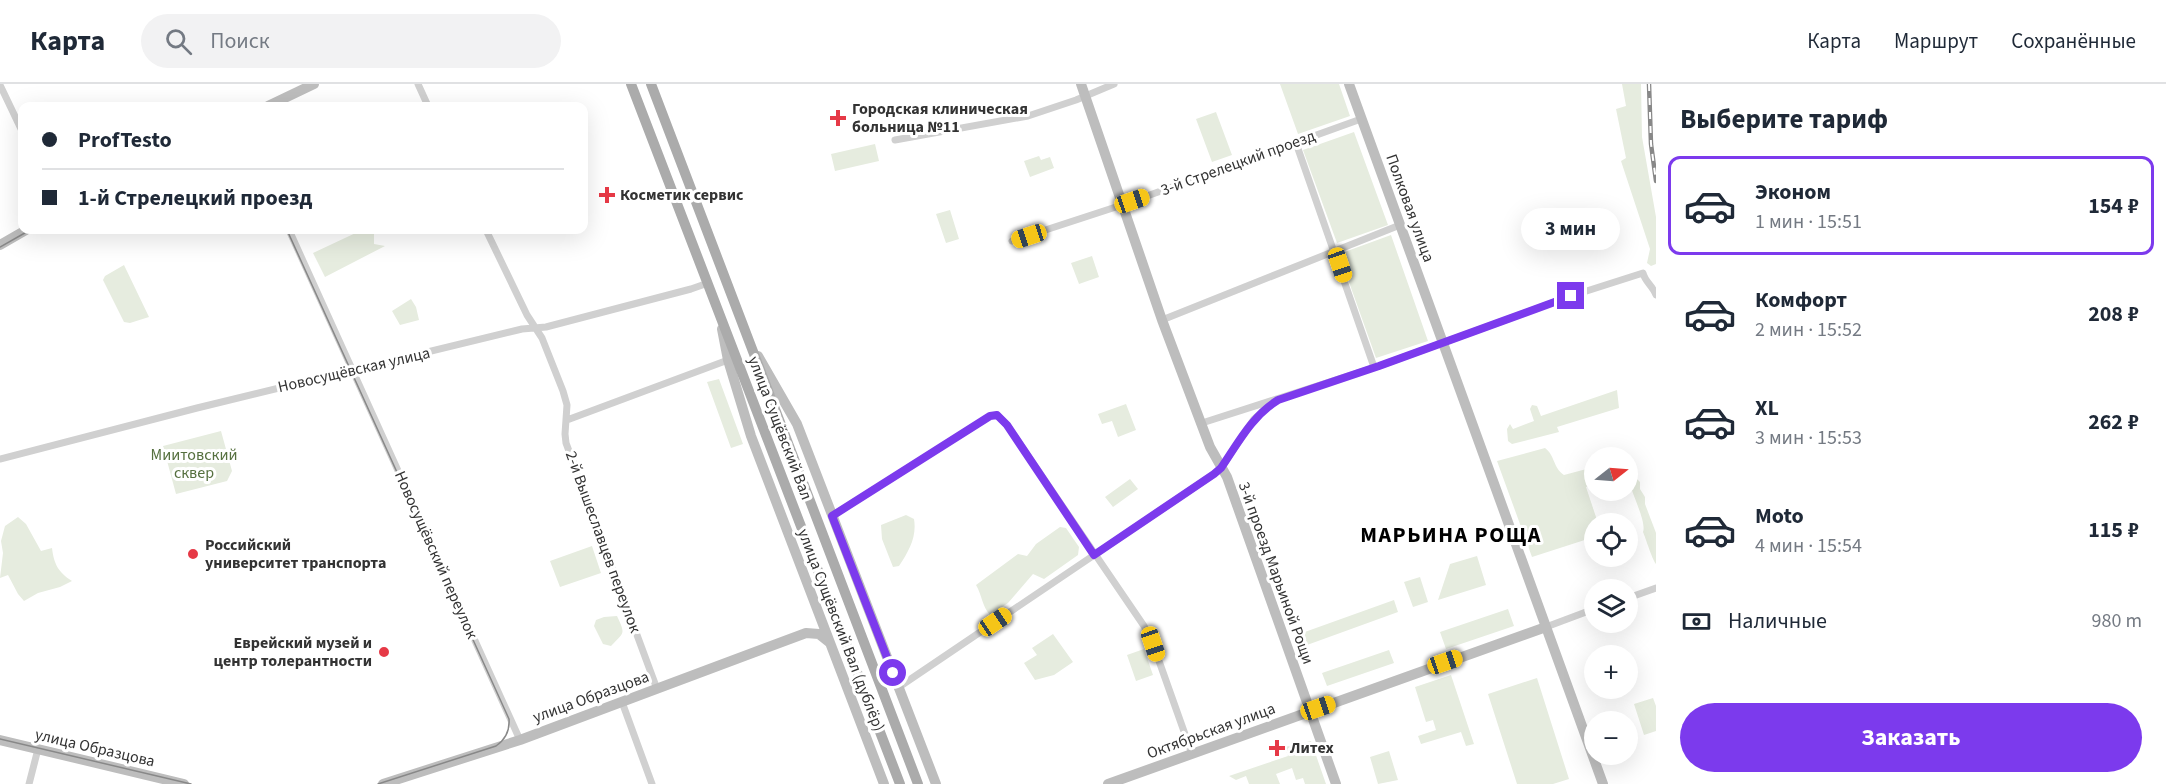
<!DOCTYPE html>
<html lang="ru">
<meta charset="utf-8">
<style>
body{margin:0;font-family:"Source Sans 3",sans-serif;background:#f2f2f3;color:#1f2937;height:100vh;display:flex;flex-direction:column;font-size:22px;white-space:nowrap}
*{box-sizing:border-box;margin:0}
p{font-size:20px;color:#747a83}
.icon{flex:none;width:33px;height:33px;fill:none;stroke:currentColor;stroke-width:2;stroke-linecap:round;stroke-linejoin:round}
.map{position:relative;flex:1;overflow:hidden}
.panel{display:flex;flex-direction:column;background:#fff;width:510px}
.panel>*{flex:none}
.hud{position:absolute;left:18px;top:18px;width:570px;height:132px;border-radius:12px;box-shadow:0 6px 24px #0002;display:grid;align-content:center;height:132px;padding:0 24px;background:#fff}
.needle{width:39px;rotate:73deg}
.controls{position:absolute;left:1584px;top:363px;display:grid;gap:12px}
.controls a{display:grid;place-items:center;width:54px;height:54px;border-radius:50%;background:#fff;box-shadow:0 6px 24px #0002;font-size:30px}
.end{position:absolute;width:27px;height:27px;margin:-14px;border:8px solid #7c3aed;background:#fff;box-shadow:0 0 0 3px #fff}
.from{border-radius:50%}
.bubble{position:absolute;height:42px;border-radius:21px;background:#fff;box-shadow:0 6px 24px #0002;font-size:20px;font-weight:700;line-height:42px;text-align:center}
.car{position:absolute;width:18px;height:36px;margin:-18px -9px;border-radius:8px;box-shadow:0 0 4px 2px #0007;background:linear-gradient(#f5c518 24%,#345 0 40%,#f5c518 0 76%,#345 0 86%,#f5c518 0)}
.hud b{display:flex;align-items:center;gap:21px;height:57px;font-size:22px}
.hud b+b{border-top:2px solid #e0e1e3}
.hud i{width:15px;height:15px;background:#1f2937}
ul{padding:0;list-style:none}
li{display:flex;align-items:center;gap:18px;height:99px;margin:0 12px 9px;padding:0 12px;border:3px solid transparent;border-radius:12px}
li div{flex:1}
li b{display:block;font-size:22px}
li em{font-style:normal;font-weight:700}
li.on{border-color:#7c3aed}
li>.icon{width:54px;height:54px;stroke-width:1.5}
h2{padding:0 24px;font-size:27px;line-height:72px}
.pay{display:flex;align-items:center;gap:15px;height:66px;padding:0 24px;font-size:22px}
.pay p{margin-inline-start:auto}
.action{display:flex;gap:12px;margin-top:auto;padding:12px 24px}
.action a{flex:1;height:69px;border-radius:36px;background:#7c3aed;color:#fff;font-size:24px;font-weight:700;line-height:69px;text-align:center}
header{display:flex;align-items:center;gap:36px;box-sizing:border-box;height:84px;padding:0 30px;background:#fff;border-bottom:2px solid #e0e1e3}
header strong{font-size:28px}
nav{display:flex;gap:33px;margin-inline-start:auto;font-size:21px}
.search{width:420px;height:54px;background:#f2f2f3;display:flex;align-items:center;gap:15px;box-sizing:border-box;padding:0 21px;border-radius:33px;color:#747a83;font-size:22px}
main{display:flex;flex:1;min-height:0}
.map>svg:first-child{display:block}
</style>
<header>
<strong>Карта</strong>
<div class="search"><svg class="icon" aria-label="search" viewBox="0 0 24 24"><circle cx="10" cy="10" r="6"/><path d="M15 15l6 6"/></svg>Поиск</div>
<nav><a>Карта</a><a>Маршрут</a><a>Сохранённые</a></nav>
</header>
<main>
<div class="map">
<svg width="1656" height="700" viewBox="0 0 1656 700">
<rect width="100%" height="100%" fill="#fff"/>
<path fill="#e6ecdf" d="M 1280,0 L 1339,0 L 1350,32 L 1298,50 Z
M 1622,0 L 1641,0 L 1642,53 L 1656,133 L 1656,180 L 1651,182 L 1647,179 L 1650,165 L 1621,77 L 1626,74 L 1616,25 L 1626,22 Z
M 1216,28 L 1232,71 L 1212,78 L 1196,35 Z
M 1354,48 L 1388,141 L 1337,159 L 1303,66 Z
M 875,60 L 879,77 L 835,87 L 831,70 Z
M 1039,72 L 1041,76 L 1050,73 L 1054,84 L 1030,93 L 1024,77 Z
M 950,126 L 959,155 L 946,159 L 936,130 Z
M 362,146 L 374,146 L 374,160 L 385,162 L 325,193 L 313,169 Z
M 1391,151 L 1428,257 L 1376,274 L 1339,170 Z
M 1092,172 L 1099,193 L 1079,200 L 1071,179 Z
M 124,181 L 149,233 L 130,239 L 124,238 L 103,196 L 105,192 Z
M 411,215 L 416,223 L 419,236 L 400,241 L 392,227 Z
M 719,295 L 743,360 L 731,364 L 707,298 Z
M 1617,306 L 1619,324 L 1557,343 L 1559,348 L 1512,360 L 1508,357 L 1507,345 L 1510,340 L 1513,345 L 1534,337 L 1530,325 L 1532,321 L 1537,322 L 1541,332 Z
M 1126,320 L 1136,346 L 1118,353 L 1112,337 L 1102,340 L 1098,330 Z
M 221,347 L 232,387 L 227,397 L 176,410 L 163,362 Z
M 1545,364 C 1555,371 1553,384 1564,391 L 1594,383 L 1594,400 L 1586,403 L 1598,439 L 1594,440 L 1594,453 L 1532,473 L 1497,377 Z
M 1628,374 L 1633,376 L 1635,393 L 1640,398 L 1640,405 L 1645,413 L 1645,420 L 1656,449 L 1656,480 C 1652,475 1646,455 1643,448 C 1647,438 1630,406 1628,393 C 1627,387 1627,380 1628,374 Z
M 1130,395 L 1138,405 L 1113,423 L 1105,413 Z
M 906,431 L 914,435 C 917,453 909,467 899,482 L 893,483 L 882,455 L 881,441 Z
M 18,433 L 26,440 L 41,467 L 52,464 C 54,480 58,488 72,497 L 60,503 L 38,509 L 24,517 L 18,510 L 8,491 L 0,494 L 3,469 L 1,457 L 5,442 Z
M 1060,443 L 1066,444 L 1079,463 L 1078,471 L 1044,495 L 1033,490 L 1008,519 L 990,531 C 982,522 982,511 976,501 L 1018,470 L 1027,472 L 1036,460 Z
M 592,462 L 601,489 L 560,503 L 550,477 Z
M 1477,472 L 1486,501 L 1438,516 L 1450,480 Z
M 1420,493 L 1428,518 L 1413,523 L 1404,498 Z
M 1394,516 L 1398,528 L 1307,561 L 1302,549 Z
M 1508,525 L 1514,542 L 1446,565 L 1440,548 Z
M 617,532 C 626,551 624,548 611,562 L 603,560 L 594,542 L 596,536 L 604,533 Z
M 1053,550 L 1073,578 L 1054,591 L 1035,596 L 1024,579 L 1037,571 L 1032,564 Z
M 1144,565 L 1153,591 L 1136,597 L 1127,571 Z
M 1389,566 L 1394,579 L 1327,602 L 1322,589 Z
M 1451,591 L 1474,660 L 1466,662 L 1461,648 L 1421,660 L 1418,652 L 1436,646 L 1433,636 L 1426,638 L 1415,603 Z
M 1537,594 L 1569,695 L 1553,700 L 1517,700 L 1488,610 Z
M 1653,614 L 1656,622 L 1656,647 L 1644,651 L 1634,620 Z
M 1311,657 L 1326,700 L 1305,700 L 1303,694 L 1296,696 L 1292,684 L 1276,690 L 1280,700 L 1249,700 L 1246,692 L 1236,696 L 1229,692 L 1288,672 L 1285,663 Z
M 1389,667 L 1398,696 L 1378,700 L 1370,673 Z"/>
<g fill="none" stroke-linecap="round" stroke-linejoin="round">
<path stroke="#d0d0d0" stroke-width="7" d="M 418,0 L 428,22
M 0,1 L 22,47
M 895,56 L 1028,32 L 1076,16 L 1114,0
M 1296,59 L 1374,283
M 289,146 L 520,656
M 486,146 L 527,231 L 542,254 L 563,307 L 567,321 L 565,350 L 566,359 L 657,605
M 1012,157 L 1122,121 L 1361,35
M 1162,236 L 1400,141
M 567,336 L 728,276
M 1202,339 L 1379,282 L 1571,212 L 1643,189 C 1645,198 1653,202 1656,211
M 0,375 L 197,324 L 522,245 L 546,243 L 691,205 L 708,199
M 832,432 L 990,332 L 997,331 L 1007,341 L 1144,542 L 1153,560 L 1192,670
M 1628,514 L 1656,504
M 1546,543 L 1594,525
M 899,603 L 1214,390 L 1221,384 L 1254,335 L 1273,318
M 622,618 L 652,700
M 29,700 L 38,665"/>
<path stroke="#bdbdbd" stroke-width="10" d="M 1081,0 L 1162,236 L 1210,363 L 1227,393 L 1336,700
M 1349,0 L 1603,700
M 268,22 L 314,0
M 0,161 L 26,146
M 722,245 L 728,276 L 751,352 L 884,700
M 758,272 L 797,340 L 936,700
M 0,656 L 184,700
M 383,700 L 520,656 L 806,549 L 819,550 L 829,558
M 1108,700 L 1546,543"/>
<path stroke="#ababab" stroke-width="10" d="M 631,0 L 900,700
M 651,0 L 918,700"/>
<path stroke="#888" stroke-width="1.5" d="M 287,146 L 509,635 C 510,647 506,655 496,662 L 378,700
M 0,163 L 30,146
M 0,655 L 191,700"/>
<defs>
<path id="rail" d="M 1649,0 L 1651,60 L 1656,97"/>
</defs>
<use href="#rail" stroke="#888" stroke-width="4.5"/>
<use href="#rail" stroke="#fff" stroke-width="2" stroke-dasharray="7" stroke-linecap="butt"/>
</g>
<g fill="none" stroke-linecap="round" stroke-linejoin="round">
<path stroke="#7c3aed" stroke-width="8" d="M 893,589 L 832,432 L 990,332 L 997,331 L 1007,341 L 1094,471 L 1214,390 L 1221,384 C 1238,359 1252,332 1278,316 L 1379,282 L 1571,212"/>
</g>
<g fill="#e63946" stroke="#fff" stroke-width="2">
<path d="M835 25h6v6h6v6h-6v6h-6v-6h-6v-6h6z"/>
<path d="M604 102h6v6h6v6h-6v6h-6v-6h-6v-6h6z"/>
<circle cx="193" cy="470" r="6"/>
<circle cx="384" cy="568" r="6"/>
<path d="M1274 655h6v6h6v6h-6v6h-6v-6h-6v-6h6z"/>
</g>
<g text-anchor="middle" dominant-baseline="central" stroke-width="6" stroke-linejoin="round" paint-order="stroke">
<g font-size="16" font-weight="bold" fill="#333" stroke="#fff" text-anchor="start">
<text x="852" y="25">Городская клиническая<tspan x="852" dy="18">больница №11</tspan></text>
<text x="620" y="111">Косметик сервис</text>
<text x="205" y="461">Российский<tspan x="205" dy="18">университет транспорта</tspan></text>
<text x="372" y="559" text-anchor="end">Еврейский музей и<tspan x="372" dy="18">центр толерантности</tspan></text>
<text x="1290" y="664">Литех</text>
</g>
<g font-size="16" fill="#333" stroke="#fff">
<text transform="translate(1238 79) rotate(-20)">3-й Стрелецкий проезд</text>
<text transform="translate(1410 124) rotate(70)">Полковая улица</text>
<text transform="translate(354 286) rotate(-13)">Новосущёвская улица</text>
<text transform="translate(780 344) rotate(69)">улица Сущёвский Вал</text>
<text transform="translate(603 458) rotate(70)">2-й Вышеславцев переулок</text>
<text transform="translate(436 471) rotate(66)">Новосущёвский переулок</text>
<text transform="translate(1276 489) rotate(70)">3-й проезд Марьиной Рощи</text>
<text transform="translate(841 546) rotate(69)">улица Сущёвский Вал (дублёр)</text>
<text transform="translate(591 613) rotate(-20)">улица Образцова</text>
<text transform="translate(1211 647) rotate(-20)">Октябрьская улица</text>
<text transform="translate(95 664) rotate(13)">улица Образцова</text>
</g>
<g font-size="16" fill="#56703f" stroke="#fff">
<text x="194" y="371">Миитовский<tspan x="194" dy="18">сквер</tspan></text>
</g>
<g font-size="22" font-weight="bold" letter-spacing="1.5" fill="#000" stroke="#fff">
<text x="1451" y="451">МАРЬИНА РОЩА</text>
</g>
</g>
</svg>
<div class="controls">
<a><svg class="needle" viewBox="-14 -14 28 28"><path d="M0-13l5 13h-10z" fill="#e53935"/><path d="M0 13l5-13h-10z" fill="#747a83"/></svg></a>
<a><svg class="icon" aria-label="locate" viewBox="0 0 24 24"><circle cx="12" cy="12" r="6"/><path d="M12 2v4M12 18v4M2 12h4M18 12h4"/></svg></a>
<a><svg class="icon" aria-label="layers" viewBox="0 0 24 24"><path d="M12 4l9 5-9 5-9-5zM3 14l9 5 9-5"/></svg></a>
<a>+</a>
<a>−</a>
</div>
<i class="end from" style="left:893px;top:589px"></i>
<i class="end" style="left:1571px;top:212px"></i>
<div class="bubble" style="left:1521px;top:124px;width:99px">3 мин</div>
<i class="car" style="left:1132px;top:117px;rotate:71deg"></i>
<i class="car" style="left:1029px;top:152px;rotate:252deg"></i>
<i class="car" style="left:1340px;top:181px;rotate:161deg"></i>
<i class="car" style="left:995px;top:538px;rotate:56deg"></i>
<i class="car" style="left:1153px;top:560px;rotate:161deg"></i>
<i class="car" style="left:1445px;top:578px;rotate:71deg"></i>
<i class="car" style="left:1318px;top:624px;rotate:71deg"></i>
<div class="hud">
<b><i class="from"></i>ProfTesto</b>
<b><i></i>1-й Стрелецкий проезд</b>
</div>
</div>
<section class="panel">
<h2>Выберите тариф</h2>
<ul>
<li class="on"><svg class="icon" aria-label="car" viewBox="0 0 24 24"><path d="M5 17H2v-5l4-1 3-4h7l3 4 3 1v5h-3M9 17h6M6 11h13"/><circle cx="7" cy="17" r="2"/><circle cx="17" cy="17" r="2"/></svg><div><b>Эконом</b><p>1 мин · 15:51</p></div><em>154 ₽</em></li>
<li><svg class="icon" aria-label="car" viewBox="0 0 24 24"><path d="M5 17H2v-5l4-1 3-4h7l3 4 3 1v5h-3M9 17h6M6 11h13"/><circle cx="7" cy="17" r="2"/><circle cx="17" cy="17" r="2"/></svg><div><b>Комфорт</b><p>2 мин · 15:52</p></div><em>208 ₽</em></li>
<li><svg class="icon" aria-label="car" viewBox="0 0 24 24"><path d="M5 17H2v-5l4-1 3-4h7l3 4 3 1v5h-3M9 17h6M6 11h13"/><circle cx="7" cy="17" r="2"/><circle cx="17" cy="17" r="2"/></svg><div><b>XL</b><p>3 мин · 15:53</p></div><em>262 ₽</em></li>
<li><svg class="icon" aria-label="car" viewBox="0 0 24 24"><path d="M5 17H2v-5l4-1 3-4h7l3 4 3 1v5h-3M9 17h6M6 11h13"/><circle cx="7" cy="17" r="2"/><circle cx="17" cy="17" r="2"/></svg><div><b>Moto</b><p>4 мин · 15:54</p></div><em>115 ₽</em></li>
</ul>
<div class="pay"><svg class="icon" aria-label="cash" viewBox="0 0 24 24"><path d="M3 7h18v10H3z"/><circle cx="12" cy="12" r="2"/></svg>Наличные<p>980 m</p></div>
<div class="action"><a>Заказать</a></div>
</section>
</main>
